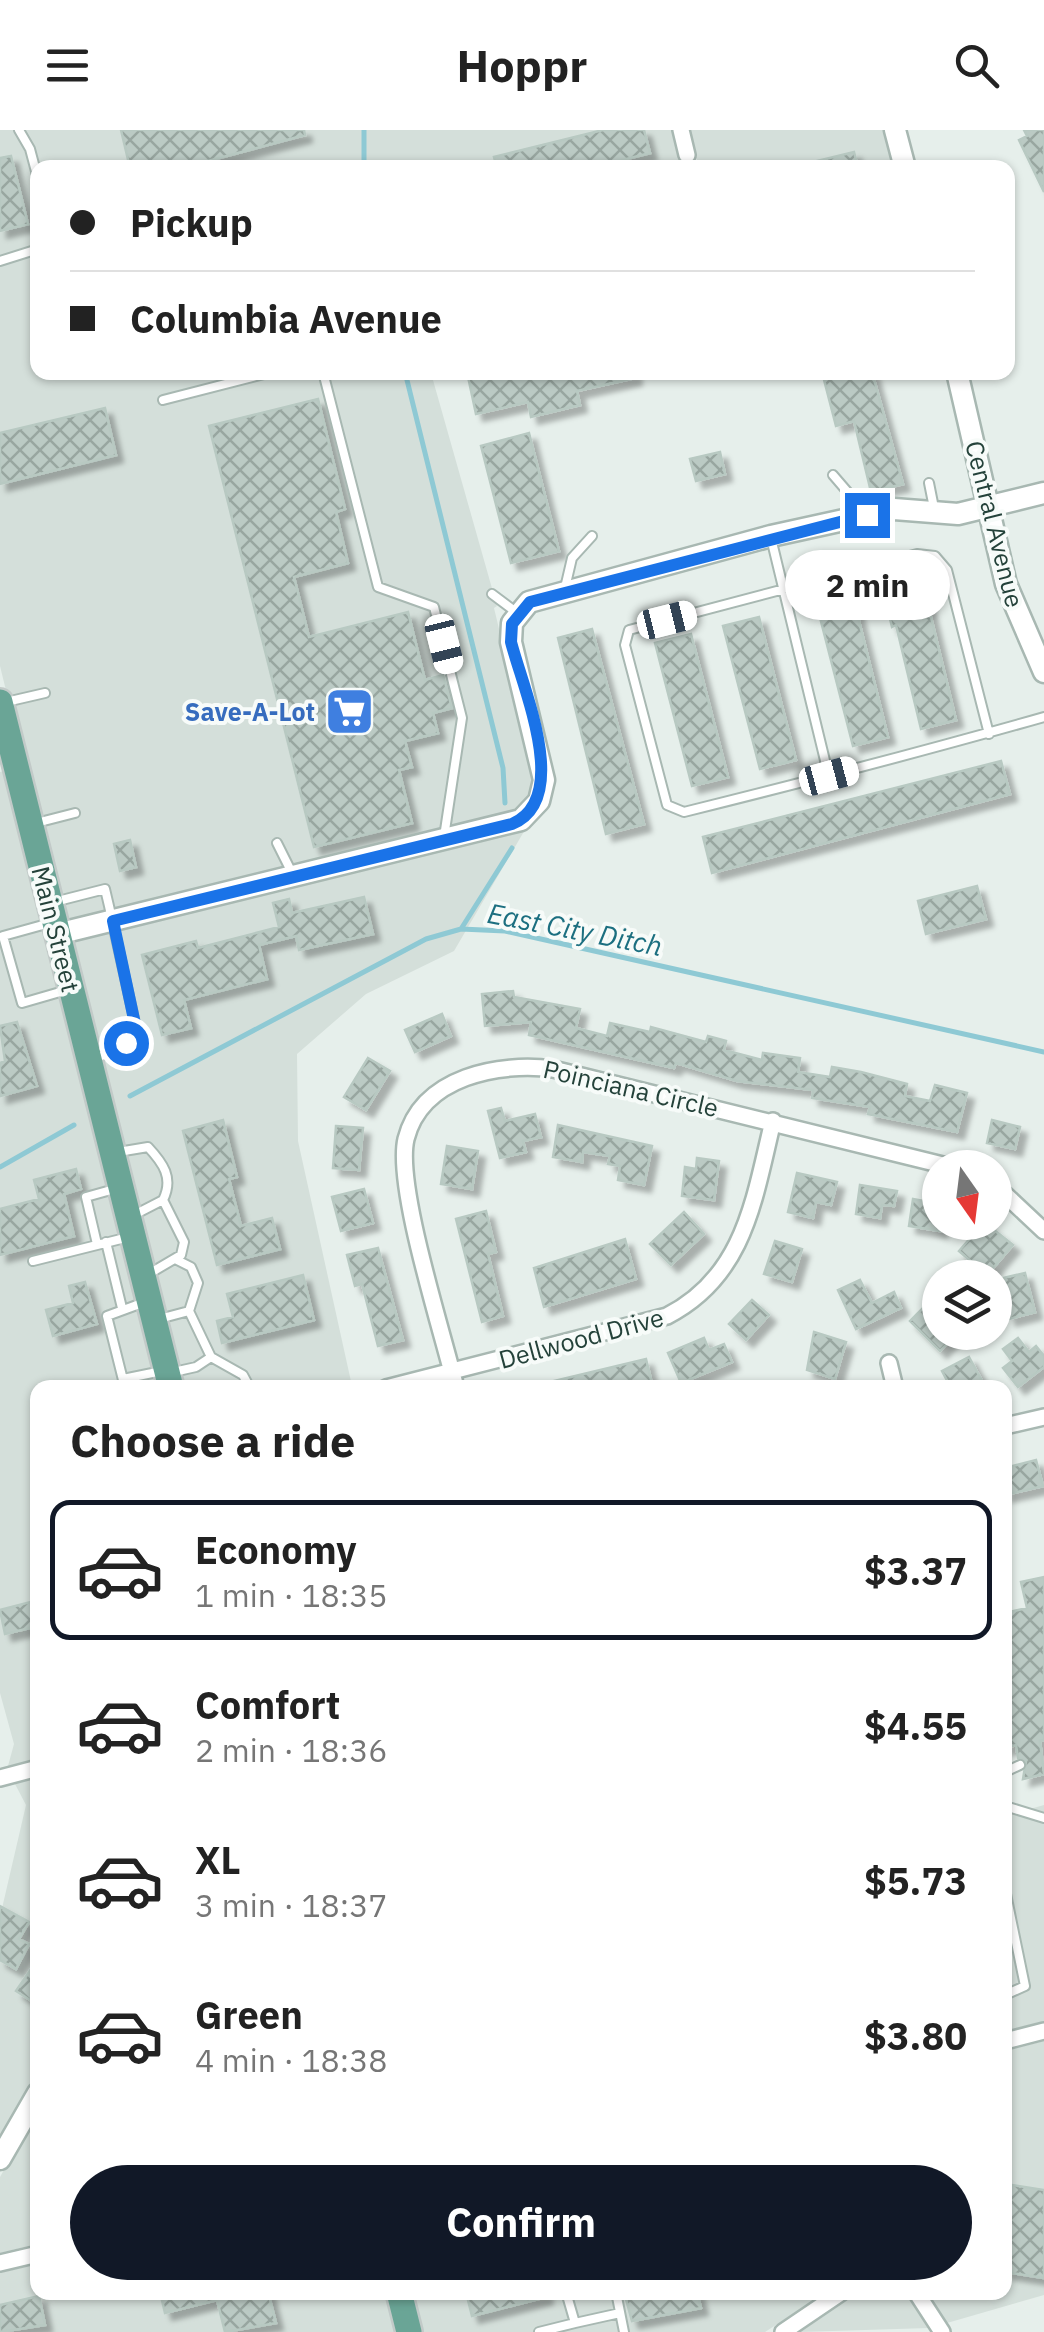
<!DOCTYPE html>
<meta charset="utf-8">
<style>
body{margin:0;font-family:"IBM Plex Sans",sans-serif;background:#f2f2f2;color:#222;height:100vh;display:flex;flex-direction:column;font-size:38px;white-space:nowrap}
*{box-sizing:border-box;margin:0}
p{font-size:32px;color:#767676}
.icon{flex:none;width:55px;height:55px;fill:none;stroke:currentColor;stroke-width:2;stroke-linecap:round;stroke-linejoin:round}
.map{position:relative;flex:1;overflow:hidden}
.sheet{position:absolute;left:30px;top:1250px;width:982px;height:920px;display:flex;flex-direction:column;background:#fff;border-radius:20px;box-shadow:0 2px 8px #0004}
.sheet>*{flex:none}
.hud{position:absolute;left:30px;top:30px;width:985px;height:220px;border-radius:20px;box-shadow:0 2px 8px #0004;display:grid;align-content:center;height:220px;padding:0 40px;background:#fff}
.needle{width:65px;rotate:166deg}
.buttons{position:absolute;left:922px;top:1020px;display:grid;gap:20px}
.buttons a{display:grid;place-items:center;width:90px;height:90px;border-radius:50%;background:#fff;box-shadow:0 2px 8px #0004;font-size:50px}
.end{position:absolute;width:45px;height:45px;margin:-22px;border:12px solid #1a73e8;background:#fff;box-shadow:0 0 0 5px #fff}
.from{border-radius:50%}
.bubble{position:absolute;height:70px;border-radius:35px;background:#fff;box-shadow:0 2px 8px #0004;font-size:32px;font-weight:700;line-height:70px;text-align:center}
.car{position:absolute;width:30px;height:60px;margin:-30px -15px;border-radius:12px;box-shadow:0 0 8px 2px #0007;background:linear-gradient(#fff 24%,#345 0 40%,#fff 0 76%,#345 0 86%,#fff 0)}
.hud b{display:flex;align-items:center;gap:35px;height:95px;font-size:38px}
.hud b+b{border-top:2px solid #e0e0e0}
.hud i{width:25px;height:25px;background:#222}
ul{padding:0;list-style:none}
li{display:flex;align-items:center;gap:30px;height:140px;margin:0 20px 15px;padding:0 20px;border:5px solid transparent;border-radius:20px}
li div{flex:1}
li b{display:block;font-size:38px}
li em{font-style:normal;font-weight:700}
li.selected{border-color:#111827}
li>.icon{width:90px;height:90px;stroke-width:1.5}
h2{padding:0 40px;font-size:45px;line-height:120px}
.button{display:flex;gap:20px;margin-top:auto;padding:20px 40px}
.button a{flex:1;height:115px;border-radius:60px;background:#111827;color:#fff;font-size:40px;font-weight:700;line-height:115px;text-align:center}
header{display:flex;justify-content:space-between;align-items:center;height:130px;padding:0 40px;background:#fff;font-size:45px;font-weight:700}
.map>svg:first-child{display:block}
</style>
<header><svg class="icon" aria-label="menu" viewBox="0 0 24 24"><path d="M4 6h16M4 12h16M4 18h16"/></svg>Hoppr<svg class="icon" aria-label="search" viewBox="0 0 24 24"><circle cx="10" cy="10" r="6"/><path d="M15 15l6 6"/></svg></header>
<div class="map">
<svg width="1044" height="2202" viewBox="0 0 1044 2202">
<defs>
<pattern id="building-cross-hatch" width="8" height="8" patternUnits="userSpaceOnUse" patternTransform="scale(2.5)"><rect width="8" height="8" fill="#bbcac4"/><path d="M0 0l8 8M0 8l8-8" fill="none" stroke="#98a6a0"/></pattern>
<filter id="shadow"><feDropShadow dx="7" dy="7" stdDeviation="2.5" flood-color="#0004"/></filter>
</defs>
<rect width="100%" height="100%" fill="#e6efeb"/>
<path fill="#d4dfda" d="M 0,0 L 672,0 L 681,36 L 697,31 L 690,0 L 884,0 L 893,37 L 38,38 L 38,242 L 431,243 L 497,476 L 494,478 L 535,649 L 531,666 L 517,681 L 63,793 L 0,536 Z
M 7,640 L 47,817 L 52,817 L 162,1257 L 38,1258 L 37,1629 L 8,1636 L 14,1614 L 0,1563 L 0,642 Z
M 526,698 L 454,821 L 366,864 L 297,924 L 298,1011 L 352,1256 L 180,1257 L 68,813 Z
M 37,1648 L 37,1945 L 0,2010 L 0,1787 L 26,1675 L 15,1654 Z
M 1044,1675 L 1044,1891 L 1005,1901 L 1005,1686 Z
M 1044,1911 L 1044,2165 L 947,2193 L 926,2163 L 1005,2162 L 1005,1921 Z
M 37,1981 L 37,2114 L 0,2123 L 0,2047 Z
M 37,2134 L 38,2162 L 390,2163 L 400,2202 L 0,2202 L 0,2143 Z
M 860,2162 L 905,2163 L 929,2198 L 800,2202 Z
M 408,2163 L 825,2163 L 765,2202 L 418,2202 Z"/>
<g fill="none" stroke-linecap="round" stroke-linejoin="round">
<path stroke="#8ec9d4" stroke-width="5" d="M 364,38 L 364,0
M 405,242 L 503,638 L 505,673
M 461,799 L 512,718
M 130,966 L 426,809 L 461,799 L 505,801 L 1044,922
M 0,1037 L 74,995"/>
</g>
<path fill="url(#building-cross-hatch)" stroke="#b8c9c2" stroke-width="2.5" filter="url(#shadow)" d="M 121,0 L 304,0 L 305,5 L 182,38 L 130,38 Z
M 603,0 L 644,0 L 650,23 L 591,38 L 497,38 L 494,27 Z
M 1024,0 L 1044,0 L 1044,62 L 1019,10 L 1027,6 Z
M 854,22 L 858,38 L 813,38 L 813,32 Z
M 11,26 L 28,94 L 0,101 L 0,28 Z
M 467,242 L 634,242 L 635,248 L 577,261 L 580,275 L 531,287 L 528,272 L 476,284 Z
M 822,242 L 872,242 L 903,354 L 871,362 L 854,291 L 836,296 Z
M 318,269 L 345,379 L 336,382 L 348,433 L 294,447 L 309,507 L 408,482 L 425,550 L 443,545 L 452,578 L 433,583 L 438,603 L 405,611 L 412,637 L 399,640 L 412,693 L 314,717 L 209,296 Z
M 105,278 L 116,325 L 0,354 L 0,303 Z
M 529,303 L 559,421 L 511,433 L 481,316 Z
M 720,322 L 725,344 L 696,351 L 690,329 Z
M 921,446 L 956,590 L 921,599 L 896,495 L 892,497 L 882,456 Z
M 852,463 L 888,607 L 853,616 L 816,472 Z
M 759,487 L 796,630 L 760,639 L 723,496 Z
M 592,499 L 644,694 L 606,704 L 558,508 Z
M 691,504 L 728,647 L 692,656 L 655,513 Z
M 1001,631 L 1010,664 L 712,743 L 703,707 Z
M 130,710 L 136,737 L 120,741 L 114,714 Z
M 977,756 L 986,789 L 926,804 L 918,771 Z
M 364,767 L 373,804 L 299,820 L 296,806 L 259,815 L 267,849 L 184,870 L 191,898 L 162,905 L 142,825 L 196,811 L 198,818 L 279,797 L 273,773 L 289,769 L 292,783 Z
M 513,861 L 514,867 L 580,879 L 576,898 L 607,906 L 610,893 L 650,902 L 651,897 L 706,912 L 708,906 L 726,911 L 724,920 L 762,930 L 763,923 L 800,928 L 798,942 L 830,947 L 832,937 L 861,942 L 907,954 L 905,966 L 930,971 L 935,955 L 967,963 L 957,1002 L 868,984 L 870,977 L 812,968 L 813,960 L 737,951 L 676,933 L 674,938 L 529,905 L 531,892 L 485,896 L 482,864 Z
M 442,884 L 451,906 L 415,922 L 405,900 Z
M 17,892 L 37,956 L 0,966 L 0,933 L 5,931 L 0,896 Z
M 368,928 L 390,941 L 366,980 L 344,967 Z
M 501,978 L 505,991 L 535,984 L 541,1007 L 523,1011 L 526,1022 L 500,1028 L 488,981 Z
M 223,990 L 237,1047 L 229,1049 L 241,1096 L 272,1088 L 280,1119 L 217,1135 L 183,1001 Z
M 992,990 L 1020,997 L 1015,1019 L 987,1013 Z
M 558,995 L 652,1016 L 644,1055 L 618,1050 L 620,1036 L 608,1034 L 610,1026 L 583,1022 L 582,1032 L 553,1027 Z
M 336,996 L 363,998 L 359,1040 L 333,1038 Z
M 447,1016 L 478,1021 L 472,1059 L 441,1054 Z
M 697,1028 L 719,1031 L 714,1070 L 682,1066 L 685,1037 L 696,1039 Z
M 76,1039 L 81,1059 L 64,1064 L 74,1106 L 0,1125 L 0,1079 L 39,1069 L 34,1050 Z
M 797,1043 L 837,1052 L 831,1075 L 816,1072 L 813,1088 L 788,1082 Z
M 860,1055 L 897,1061 L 894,1076 L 882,1075 L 880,1088 L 856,1084 Z
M 364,1059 L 373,1093 L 341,1101 L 332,1067 Z
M 913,1069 L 940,1074 L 940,1101 L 909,1096 Z
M 486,1081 L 496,1122 L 488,1124 L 503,1186 L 482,1192 L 456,1089 Z
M 684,1082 L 704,1104 L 671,1135 L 650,1114 Z
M 984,1092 L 1013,1115 L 987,1145 L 959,1121 Z
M 625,1109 L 636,1149 L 544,1177 L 534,1138 Z
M 775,1111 L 802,1119 L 792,1152 L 764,1144 Z
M 378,1118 L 403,1210 L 378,1216 L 362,1154 L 355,1156 L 347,1125 Z
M 1025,1143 L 1035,1182 L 1009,1189 L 999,1149 Z
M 303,1145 L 314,1190 L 222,1213 L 217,1191 L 233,1187 L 227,1164 Z
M 860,1150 L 872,1173 L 894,1162 L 901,1178 L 856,1199 L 838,1160 Z
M 85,1152 L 97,1194 L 53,1206 L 46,1180 L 73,1173 L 69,1156 Z
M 752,1170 L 769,1185 L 746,1210 L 729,1194 Z
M 929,1172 L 940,1182 L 940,1202 L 958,1202 L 940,1221 L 910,1191 Z
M 814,1202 L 846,1212 L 835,1249 L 807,1240 Z
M 704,1208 L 709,1220 L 724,1214 L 732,1232 L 681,1253 L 668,1223 Z
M 1018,1208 L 1029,1222 L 1036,1216 L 1044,1226 L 1044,1237 L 1018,1257 L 1003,1238 L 1012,1231 L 1003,1219 Z
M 969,1227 L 986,1258 L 951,1258 L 942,1241 Z
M 646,1229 L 653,1258 L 547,1258 L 546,1253 Z
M 1036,1330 L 1043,1356 L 1005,1365 L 1005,1338 Z
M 1044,1447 L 1044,1610 L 1040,1611 L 1044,1644 L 1023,1649 L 1026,1631 L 1018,1628 L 1016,1615 L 1005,1618 L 1005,1483 L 1027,1478 L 1021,1452 Z
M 38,1470 L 38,1496 L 5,1504 L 0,1480 Z
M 0,1776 L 29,1792 L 19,1809 L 29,1814 L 16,1839 L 0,1830 Z
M 38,1829 L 38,1875 L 16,1861 Z
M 1012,2055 L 1044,2060 L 1044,2148 L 1005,2142 L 1005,2085 Z
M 160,2162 L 268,2162 L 276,2193 L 225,2202 L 217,2170 L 165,2183 Z
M 466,2162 L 545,2162 L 546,2167 L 472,2186 Z
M 624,2162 L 697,2162 L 701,2178 L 632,2191 Z
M 39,2166 L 45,2195 L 0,2202 L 0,2175 Z"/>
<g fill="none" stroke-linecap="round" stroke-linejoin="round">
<defs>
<path id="service" d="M 19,0 L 30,19 L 38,49
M 0,131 L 38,119
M 323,242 L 378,457 L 434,477 L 462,588 L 444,707
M 163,270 L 272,242
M 833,345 L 864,381
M 929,353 L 934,378
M 771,408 L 829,647
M 565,458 L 572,428 L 592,406
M 492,464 L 516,482
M 6,572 L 45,563
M 989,604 L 947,440 L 935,426 L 917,424 L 629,500 L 625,515 L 667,675 L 684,682 C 805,652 925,621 1044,587
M 36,693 L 75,683
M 277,713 L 292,743
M 54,772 L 105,759 L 109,776 L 135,893 L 119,920 L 92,929
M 50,793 L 3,806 L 22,873 L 67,860
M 118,1022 L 148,1017 C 163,1033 174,1048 163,1070 L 132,1086
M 106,1112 L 122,1178
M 97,1114 L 86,1067 L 118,1058
M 33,1131 L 129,1107
M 147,1145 L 181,1125 L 184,1112 L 163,1070
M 189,1181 L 211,1227 L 243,1245 L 250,1258
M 159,1189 L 189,1181 L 198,1153 L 191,1137 L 177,1130
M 169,1243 L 196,1237 L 211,1227
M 123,1249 L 162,1241
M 125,1258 L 107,1186 L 145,1172
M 1005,1642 L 1020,1635
M 1005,1676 L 1044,1688
M 1005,1759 L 1025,1856 L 1005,1865
M 616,2162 L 624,2202
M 575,2193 L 620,2183
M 539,2202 L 575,2193 L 566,2162"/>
<path id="minor" d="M 681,0 L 687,25
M 995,1055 L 1044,1101
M 889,1233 L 895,1258
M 386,1258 L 667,1186 C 745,1146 754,1069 773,991
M 456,1258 C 443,1203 395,1056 406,1009 C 422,946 500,932 553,939 L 955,1038
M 1005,1296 L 1044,1287
M 0,1648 L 38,1638
M 1005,1911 L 1044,1901
M 0,2133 L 38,2124
M 916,2162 L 942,2202
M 783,2202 L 842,2162"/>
<path id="tertiary" d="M 895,0 L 905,38
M 957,242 L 1006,454 L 1044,542
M 57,804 L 521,690 L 539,671 L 544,650 L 511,512 L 512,493 L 529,472 L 771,406 L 894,379 L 958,384 L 1044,363
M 0,2029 L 38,1963"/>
<path id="primary" d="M 0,572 L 171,1258
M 399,2162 L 409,2202"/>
</defs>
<use href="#service" stroke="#a8b8b2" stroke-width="12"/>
<use href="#minor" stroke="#a8b8b2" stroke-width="20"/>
<use href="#tertiary" stroke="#a8b8b2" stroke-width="25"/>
<use href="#primary" stroke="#c2cac8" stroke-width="30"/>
<use href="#service" stroke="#fff" stroke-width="8"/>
<use href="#minor" stroke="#fff" stroke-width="15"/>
<use href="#tertiary" stroke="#fff" stroke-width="20"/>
<use href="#primary" stroke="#6aa596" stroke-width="25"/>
</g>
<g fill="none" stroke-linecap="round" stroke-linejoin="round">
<path stroke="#1a73e8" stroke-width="12" d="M 126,913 L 135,894 L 113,791 L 512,694 C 572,669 523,559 511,512 L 512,494 L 530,472 L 867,385"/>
</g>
<defs>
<symbol id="supermarket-square" viewBox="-11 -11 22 22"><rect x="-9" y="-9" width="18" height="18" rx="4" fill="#3f7fe0" stroke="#f7fbf9"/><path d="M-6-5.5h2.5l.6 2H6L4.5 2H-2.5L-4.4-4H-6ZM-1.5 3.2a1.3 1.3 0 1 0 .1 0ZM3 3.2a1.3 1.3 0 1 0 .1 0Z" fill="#fff"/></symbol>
</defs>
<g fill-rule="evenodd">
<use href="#supermarket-square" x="322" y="554" width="55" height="55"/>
</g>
<g text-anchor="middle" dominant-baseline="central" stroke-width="8" stroke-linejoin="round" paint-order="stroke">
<g font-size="25" fill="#24423a" stroke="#f7fbf9">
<text transform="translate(995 394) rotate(76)">Central Avenue</text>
<text transform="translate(56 799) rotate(76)">Main Street</text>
<text transform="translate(631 958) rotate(13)">Poinciana Circle</text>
<text transform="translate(581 1208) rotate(-15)">Dellwood Drive</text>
</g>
<g font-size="25" font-weight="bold" fill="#366cbe" stroke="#f7fbf9" text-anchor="end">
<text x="315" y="581">Save-A-Lot</text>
</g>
<g font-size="28" font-style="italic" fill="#1c6f80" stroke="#f7fbf9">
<text transform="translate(575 799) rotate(11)">East City Ditch</text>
</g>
</g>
</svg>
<div class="buttons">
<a><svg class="needle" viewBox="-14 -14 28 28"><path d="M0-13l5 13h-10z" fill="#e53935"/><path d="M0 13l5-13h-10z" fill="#767676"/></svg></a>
<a><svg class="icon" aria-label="layers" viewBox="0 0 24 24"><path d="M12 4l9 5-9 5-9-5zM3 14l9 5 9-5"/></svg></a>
</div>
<i class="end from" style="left:126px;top:913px"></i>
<i class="end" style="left:867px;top:385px"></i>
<div class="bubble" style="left:785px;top:420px;width:165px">2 min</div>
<i class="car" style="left:667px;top:490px;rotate:76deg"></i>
<i class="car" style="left:444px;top:514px;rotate:166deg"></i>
<i class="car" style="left:829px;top:646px;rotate:75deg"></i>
<div class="hud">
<b><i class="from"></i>Pickup</b>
<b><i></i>Columbia Avenue</b>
</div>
<section class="sheet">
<h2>Choose a ride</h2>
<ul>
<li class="selected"><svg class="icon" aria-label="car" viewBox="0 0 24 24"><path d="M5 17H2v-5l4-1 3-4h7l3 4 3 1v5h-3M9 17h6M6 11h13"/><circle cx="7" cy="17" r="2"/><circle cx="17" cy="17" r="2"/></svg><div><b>Economy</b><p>1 min · 18:35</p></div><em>$3.37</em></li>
<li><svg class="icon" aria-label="car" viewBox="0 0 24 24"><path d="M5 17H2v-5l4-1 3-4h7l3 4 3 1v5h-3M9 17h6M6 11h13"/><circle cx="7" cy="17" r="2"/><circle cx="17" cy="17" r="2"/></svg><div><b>Comfort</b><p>2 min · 18:36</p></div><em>$4.55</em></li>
<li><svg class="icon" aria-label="car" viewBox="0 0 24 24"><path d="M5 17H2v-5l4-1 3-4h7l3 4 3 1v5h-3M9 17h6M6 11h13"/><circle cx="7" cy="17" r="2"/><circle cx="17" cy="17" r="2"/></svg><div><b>XL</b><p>3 min · 18:37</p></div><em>$5.73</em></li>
<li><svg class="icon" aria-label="car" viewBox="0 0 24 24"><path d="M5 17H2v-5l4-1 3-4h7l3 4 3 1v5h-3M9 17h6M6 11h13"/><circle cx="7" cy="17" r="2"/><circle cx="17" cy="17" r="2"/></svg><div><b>Green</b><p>4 min · 18:38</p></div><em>$3.80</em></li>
</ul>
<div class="button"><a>Confirm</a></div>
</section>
</div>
